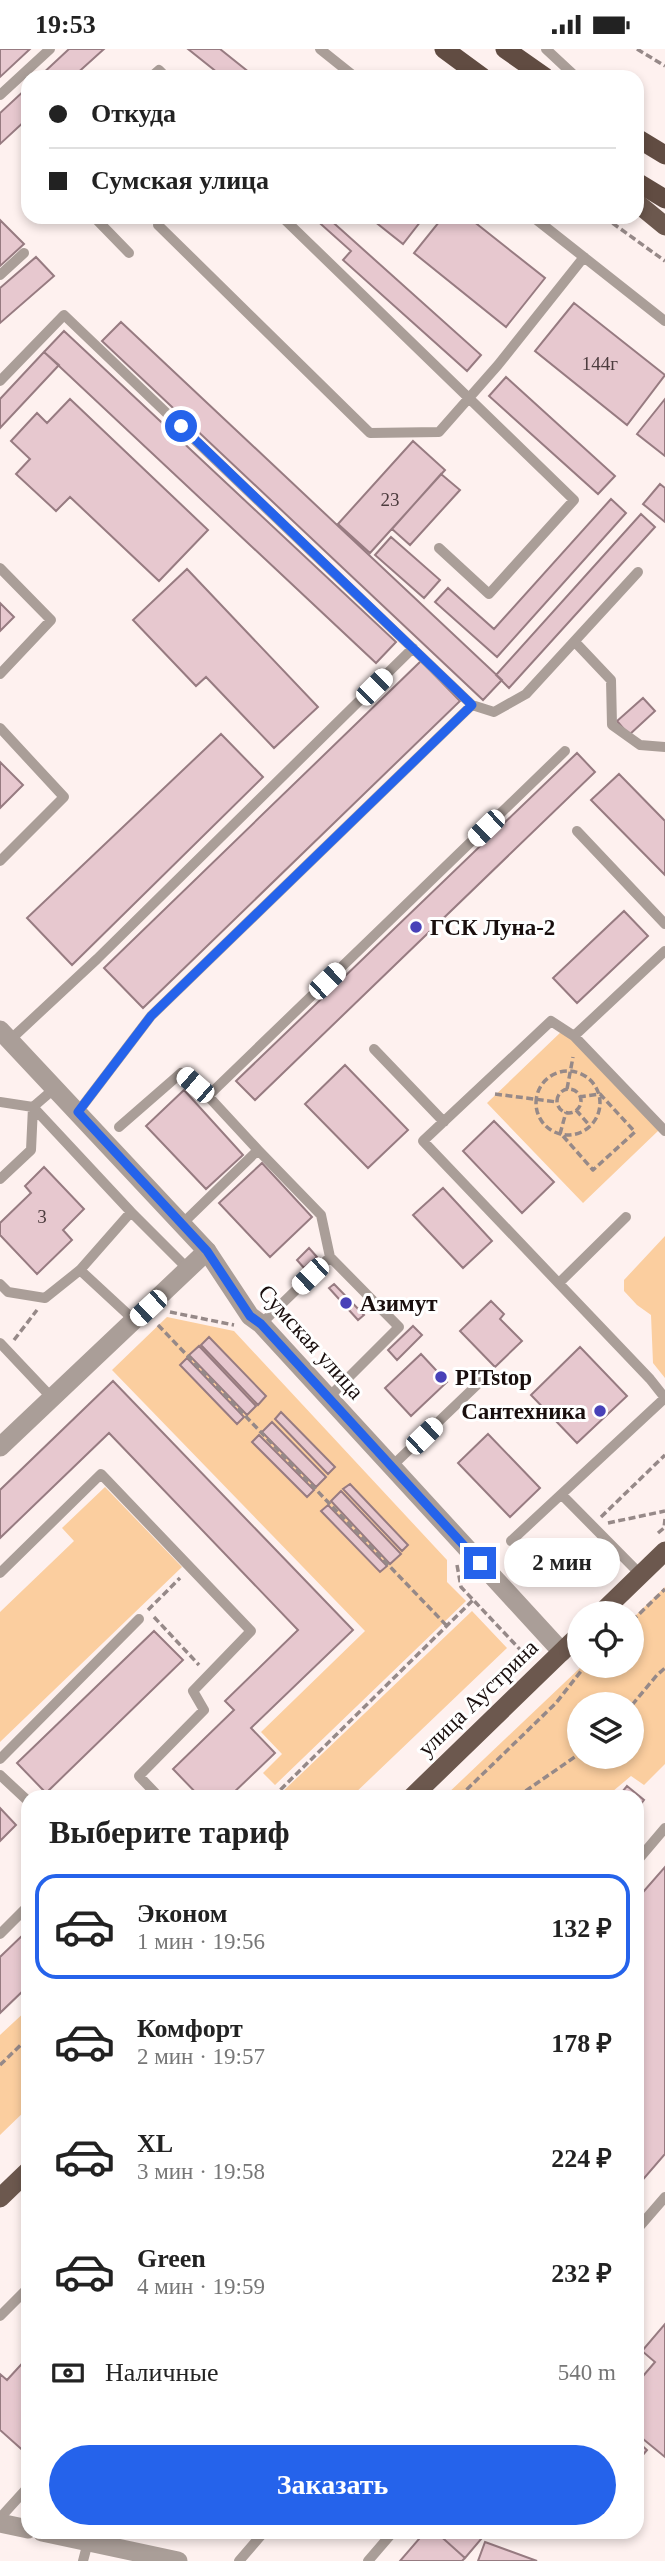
<!DOCTYPE html>
<html lang="ru">
<meta charset="utf-8">
<style>
body{margin:0;font-family:"Times New Roman",serif;background:#f6f6f6;color:#222;height:100vh;display:flex;flex-direction:column;font-size:26px;white-space:nowrap}
*{box-sizing:border-box;margin:0}
p{font-size:23px;color:#767676}
.icon{flex:none;width:38px;height:38px;fill:none;stroke:currentColor;stroke-width:2;stroke-linecap:round;stroke-linejoin:round}
.map{position:relative;flex:1;overflow:hidden}
.drawer{position:absolute;left:21px;top:1741px;width:623px;height:749px;display:flex;flex-direction:column;background:#fff;border-radius:21px;box-shadow:0 4px 10px #0003}
.drawer>*{flex:none}
.hud{position:absolute;left:21px;top:21px;width:623px;height:154px;border-radius:21px;box-shadow:0 4px 10px #0003;display:grid;align-content:center;height:154px;padding:0 28px;background:#fff}
.buttons{position:absolute;left:567px;top:1552px;display:grid;gap:14px}
.buttons a{display:grid;place-items:center;width:77px;height:77px;border-radius:50%;background:#fff;box-shadow:0 4px 10px #0003;font-size:35px}
.end{position:absolute;width:32px;height:32px;margin:-16px;border:9px solid #2563eb;background:#fff;box-shadow:0 0 0 4px #fff}
.from{border-radius:50%}
.bubble{position:absolute;height:49px;border-radius:24px;background:#fff;box-shadow:0 4px 10px #0003;font-size:23px;font-weight:600;line-height:49px;text-align:center}
.car{position:absolute;width:21px;height:42px;margin:-21px -10px;border-radius:9px;box-shadow:0 0 5px 2px #0007;background:linear-gradient(#fff 24%,#345 0 40%,#fff 0 76%,#345 0 86%,#fff 0)}
.hud b{display:flex;align-items:center;gap:24px;height:66px;font-size:26px}
.hud b+b{border-top:2px solid #e0e0e0}
.hud i{width:18px;height:18px;background:#222}
ul{padding:0;list-style:none}
li{display:flex;align-items:center;gap:21px;height:105px;margin:0 14px 10px;padding:0 14px;border:4px solid transparent;border-radius:21px}
li div{flex:1}
li b{display:block;font-size:26px}
li em{font-style:normal;font-weight:600}
li.on{border-color:#2563eb}
li>.icon{width:63px;height:63px;stroke-width:1.5}
h2{padding:0 28px;font-size:32px;line-height:84px}
.pay{display:flex;align-items:center;gap:18px;height:77px;padding:0 28px;font-size:26px}
.pay p{margin-inline-start:auto}
.primary-button{display:flex;gap:14px;margin-top:auto;padding:14px 28px}
.primary-button a{flex:1;height:80px;border-radius:42px;background:#2563eb;color:#fff;font-size:28px;font-weight:600;line-height:80px;text-align:center}
.status{display:flex;justify-content:space-between;align-items:center;height:49px;padding:0 35px;background:#fff;direction:ltr}
.status svg{height:19px;fill:currentColor}
.map>svg:first-child{display:block}
</style>
<div class="status"><b>19:53</b><svg viewBox="0 0 49 12"><path d="M0 12V9h3v3zM5 12V6h3v6zM10 12V3h3v9zM15 12V0h3v12zM26 1h20v11H26zM47 4h2v5h-2z"/></svg></div>
<div class="map">
<svg width="665" height="2512" viewBox="0 0 665 2512">
<rect width="100%" height="100%" fill="#fef1ef"/>
<path fill="#fbce9f" fill-rule="evenodd" d="M 563,981 L 659,1081 L 583,1154 L 487,1054 Z
M 665,1187 L 665,1329 L 653,1314 L 651,1266 L 637,1256 L 624,1242 L 624,1231 Z
M 167,1268 L 234,1282 L 447,1511 L 447,1533 L 466,1552 L 275,1736 L 263,1724 L 282,1705 L 261,1683 L 365,1582 L 112,1321 Z
M 105,1438 L 182,1518 L 0,1693 L 0,1563 L 74,1492 L 62,1479 Z
M 665,1538 L 665,1715 L 644,1736 L 631,1727 L 606,1748 L 444,1748 L 582,1617 L 632,1617 L 632,1570 ZM 579,1656 L 632,1656 L 632,1708 L 579,1708 Z
M 472,1562 L 507,1599 L 351,1748 L 282,1748 L 279,1746 Z
M 28,1960 L 28,2059 L 0,2086 L 0,1986 Z"/>
<path fill="#e7c8cf" stroke="#977b81" stroke-width="2" d="M 0,0 L 30,0 L 0,28 Z
M 69,0 L 104,0 L 73,28 L 39,28 Z
M 188,0 L 220,0 L 255,28 L 223,28 Z
M 28,38 L 28,69 L 0,95 L 0,64 Z
M 313,168 L 327,168 L 481,306 L 467,322 L 343,211 L 351,202 Z
M 369,168 L 424,168 L 403,195 Z
M 443,168 L 468,168 L 545,229 L 506,278 L 414,204 Z
M 0,171 L 24,195 L 0,217 Z
M 36,208 L 54,227 L 0,274 L 0,239 Z
M 574,254 L 665,326 L 627,376 L 535,302 Z
M 121,273 L 502,631 L 483,651 L 102,292 Z
M 64,282 L 396,593 L 376,614 L 44,303 Z
M 44,303 L 59,316 L 0,379 L 0,350 Z
M 506,328 L 615,427 L 598,445 L 489,347 Z
M 70,350 L 208,481 L 159,532 L 70,448 L 56,462 L 16,425 L 30,410 L 11,392 L 37,364 L 47,374 Z
M 665,350 L 665,407 L 637,385 Z
M 413,392 L 445,421 L 370,504 L 338,475 Z
M 441,425 L 460,441 L 410,496 L 392,480 Z
M 660,435 L 665,439 L 665,473 L 643,455 Z
M 611,450 L 626,464 L 497,608 L 435,553 L 448,539 L 494,580 Z
M 641,465 L 655,478 L 509,639 L 496,626 Z
M 391,488 L 440,531 L 424,549 L 375,506 Z
M 187,520 L 318,658 L 274,699 L 206,628 L 196,637 L 133,571 Z
M 0,554 L 14,568 L 0,582 Z
M 421,612 L 460,652 L 143,959 L 104,919 Z
M 643,649 L 655,662 L 629,686 L 617,672 Z
M 221,685 L 263,728 L 72,916 L 27,869 Z
M 577,704 L 595,723 L 255,1051 L 236,1032 Z
M 0,713 L 23,736 L 0,759 Z
M 619,725 L 665,772 L 665,826 L 591,751 Z
M 624,862 L 648,887 L 577,954 L 553,929 Z
M 345,1016 L 408,1081 L 368,1119 L 305,1055 Z
M 184,1041 L 243,1106 L 206,1140 L 146,1077 Z
M 494,1072 L 554,1133 L 522,1164 L 463,1102 Z
M 262,1114 L 312,1168 L 270,1208 L 219,1154 Z
M 44,1118 L 84,1160 L 63,1181 L 72,1191 L 37,1225 L 0,1186 L 0,1174 L 31,1144 L 25,1137 Z
M 443,1139 L 492,1192 L 463,1219 L 413,1166 Z
M 309,1199 L 317,1208 L 304,1219 L 297,1211 Z
M 334,1235 L 364,1266 L 358,1271 L 329,1239 Z
M 491,1252 L 504,1265 L 500,1270 L 522,1292 L 495,1318 L 460,1282 Z
M 413,1277 L 422,1286 L 397,1311 L 388,1301 Z
M 209,1288 L 266,1347 L 258,1356 L 201,1296 Z
M 199,1297 L 256,1357 L 247,1366 L 189,1306 Z
M 580,1298 L 627,1347 L 577,1394 L 531,1346 Z
M 421,1305 L 447,1333 L 411,1367 L 385,1339 Z
M 187,1309 L 244,1368 L 237,1375 L 180,1316 Z
M 113,1332 L 353,1581 L 251,1679 L 275,1704 L 229,1748 L 200,1748 L 173,1720 L 234,1661 L 225,1652 L 298,1581 L 109,1384 L 0,1489 L 0,1441 Z
M 281,1363 L 335,1418 L 328,1425 L 275,1370 Z
M 272,1373 L 326,1428 L 316,1438 L 262,1383 Z
M 488,1385 L 540,1439 L 510,1468 L 458,1414 Z
M 259,1386 L 314,1441 L 307,1448 L 252,1393 Z
M 350,1435 L 408,1496 L 402,1502 L 343,1440 Z
M 341,1442 L 401,1505 L 390,1515 L 331,1452 Z
M 328,1456 L 387,1517 L 380,1523 L 321,1462 Z
M 154,1582 L 183,1611 L 46,1744 L 17,1714 Z
M 627,1737 L 644,1751 L 637,1760 L 637,1748 L 618,1748 Z
M 0,1759 L 16,1776 L 0,1792 Z
M 665,1818 L 665,2105 L 640,2134 L 637,2132 L 637,1850 Z
M 28,1881 L 28,1937 L 0,1964 L 0,1908 Z
M 665,2275 L 665,2408 L 637,2385 L 637,2334 L 655,2313 L 642,2302 Z
M 28,2308 L 28,2406 L 0,2381 L 0,2325 L 7,2331 Z
M 637,2392 L 647,2401 L 637,2413 Z
M 425,2483 L 436,2483 L 465,2509 L 462,2512 L 400,2512 Z
M 436,2483 L 487,2483 L 465,2509 Z
M 485,2493 L 537,2512 L 478,2512 Z"/>
<g fill="none" stroke-linecap="round" stroke-linejoin="round">
<path stroke="#968988" stroke-width="3.5" stroke-dasharray="7 3.5" stroke-linecap="butt" d="M 637,0 L 665,17
M 604,168 L 665,212
M536 1054a32 32 0 1 1 64 0a32 32 0 1 1-64 0Z
M 567,1040 L 573,1008
M557 1052a12 12 0 1 1 24 0a12 12 0 1 1-24 0Z
M 495,1045 L 557,1053
M 576,1061 L 590,1077
M 560,1085 L 566,1063
M 563,1087 L 593,1121 L 635,1083 L 600,1045 L 579,1048
M 170,1263 L 234,1276
M 158,1276 L 447,1577
M 14,1291 L 37,1261
M 601,1468 L 665,1406
M 608,1474 L 665,1462
M 658,1484 L 664,1479 L 665,1470
M 457,1516 L 461,1538 L 529,1610
M 148,1561 L 180,1529
M 154,1568 L 199,1616
M 632,1572 L 665,1540
M 632,1656 L 657,1626 L 665,1619
M 111,1748 L 134,1743
M 273,1748 L 473,1551
M 459,1748 L 556,1654 L 585,1617
M 517,1748 L 579,1705
M 0,2016 L 28,1989"/>
<path stroke="#aa9e98" stroke-width="10" d="M 320,0 L 355,28
M 546,0 L 576,28
M 151,28 L 159,21 L 166,28
M 0,46 L 50,0
M 94,168 L 129,204
M 282,168 L 574,451 L 489,545 L 439,499
M 533,168 L 665,272
M 158,176 L 370,384 L 439,383 L 498,316 L 584,208
M 0,226 L 24,204
M 0,332 L 64,266 L 472,656 L 151,967 L 78,1063
M 0,519 L 51,571 L 0,625
M 575,593 L 611,631 L 612,676 L 640,696 L 665,698
M 472,656 L 494,663 L 526,645 L 638,523
M 0,679 L 64,748 L 0,812
M 577,782 L 665,875
M 574,987 L 665,1082
M 10,991 L 97,910 L 413,599
M 374,1000 L 444,1073
M 208,1047 L 565,702
M 0,1053 L 33,1058 L 55,1039
M 119,1078 L 181,1024 L 208,1047 L 258,1101 L 182,1175
M 258,1101 L 321,1166 L 330,1208
M 0,1130 L 31,1101 L 33,1058 L 131,1163 L 80,1221 L 45,1249 L 8,1243 L 0,1235
M 131,1163 L 188,1220
M 80,1221 L 134,1271
M 559,1234 L 626,1168
M 261,1275 L 330,1208 L 399,1278 L 328,1349
M 0,1294 L 52,1349
M 665,1349 L 650,1330 L 423,1092 L 551,972 L 574,987 L 665,902
M 390,1419 L 480,1333
M 562,1446 L 641,1526
M 511,1492 L 665,1349
M 0,1524 L 101,1425 L 251,1582 L 193,1642 L 204,1661 L 139,1727 L 159,1748
M 0,1710 L 139,1570
M 0,1726 L 28,1752
M 637,1812 L 665,1779
M 0,1885 L 28,1857
M 637,2175 L 640,2177 L 665,2148
M 0,2267 L 28,2239
M 0,2469 L 28,2438
M 83,2512 L 88,2493
M 239,2512 L 264,2483
M 368,2512 L 393,2483"/>
<path stroke="#aa9e98" stroke-width="19" d="M 0,1398 L 207,1202
M 0,2474 L 28,2480
M 42,2483 L 178,2512"/>
<path stroke="#aa9e98" stroke-width="19" d="M 0,981 L 207,1202 L 250,1267 L 261,1275 L 562,1603"/>
<path stroke="#6c584e" stroke-width="19" d="M 637,154 L 665,177
M 601,1564 L 665,1502
M 412,1748 L 579,1586
M 0,2149 L 28,2122"/>
<path stroke="#614c42" stroke-width="19" d="M 444,0 L 482,28
M 505,0 L 545,28
M 637,89 L 665,106
M 637,133 L 665,150"/>
</g>
<g fill="none" stroke-linecap="round" stroke-linejoin="round">
<path stroke="#2563eb" stroke-width="9" d="M 181,377 L 472,656 L 151,967 L 78,1063 L 207,1202 L 250,1267 L 261,1275 L 480,1514"/>
</g>
<g fill="#4841b8" stroke="#fff" stroke-width="2.5">
<circle cx="416" cy="878" r="7"/>
<circle cx="346" cy="1254" r="7"/>
<circle cx="441" cy="1328" r="7"/>
<circle cx="600" cy="1362" r="7"/>
</g>
<g text-anchor="middle" dominant-baseline="central" stroke-width="6" stroke-linejoin="round" paint-order="stroke">
<g font-size="19" fill="#4c3c3e">
<text x="600" y="314">144г</text>
<text x="390" y="450">23</text>
<text x="42" y="1167">3</text>
</g>
<g font-size="23" font-weight="bold" fill="#190e0d" stroke="#fff" text-anchor="start">
<text x="430" y="878">ГСК Луна-2</text>
<text x="360" y="1254">Азимут</text>
<text x="455" y="1328">PITstop</text>
<text x="586" y="1362" text-anchor="end">Сантехника</text>
</g>
<g font-size="23" fill="#190e0d" stroke="#fff">
<text transform="translate(311 1293) rotate(48)">Сумская улица</text>
<text transform="translate(478 1649) rotate(-44)">улица Аустрина</text>
</g>
</g>
</svg>
<div class="buttons">
<a><svg class="icon" aria-label="locate" viewBox="0 0 24 24"><circle cx="12" cy="12" r="6"/><path d="M12 2v4M12 18v4M2 12h4M18 12h4"/></svg></a>
<a><svg class="icon" aria-label="layers" viewBox="0 0 24 24"><path d="M12 4l9 5-9 5-9-5zM3 14l9 5 9-5"/></svg></a>
</div>
<i class="end from" style="left:181px;top:377px"></i>
<i class="end" style="left:480px;top:1514px"></i>
<div class="bubble" style="left:504px;top:1489px;width:116px">2 мин</div>
<i class="car" style="left:374px;top:638px;rotate:45deg"></i>
<i class="car" style="left:486px;top:779px;rotate:226deg"></i>
<i class="car" style="left:327px;top:932px;rotate:46deg"></i>
<i class="car" style="left:195px;top:1036px;rotate:311deg"></i>
<i class="car" style="left:310px;top:1227px;rotate:226deg"></i>
<i class="car" style="left:148px;top:1259px;rotate:227deg"></i>
<i class="car" style="left:424px;top:1387px;rotate:46deg"></i>
<div class="hud">
<b><i class="from"></i>Откуда</b>
<b><i></i>Сумская улица</b>
</div>
<section class="drawer">
<h2>Выберите тариф</h2>
<ul>
<li class="on"><svg class="icon" aria-label="car" viewBox="0 0 24 24"><path d="M5 17H2v-5l4-1 3-4h7l3 4 3 1v5h-3M9 17h6M6 11h13"/><circle cx="7" cy="17" r="2"/><circle cx="17" cy="17" r="2"/></svg><div><b>Эконом</b><p>1 мин · 19:56</p></div><em>132 ₽</em></li>
<li><svg class="icon" aria-label="car" viewBox="0 0 24 24"><path d="M5 17H2v-5l4-1 3-4h7l3 4 3 1v5h-3M9 17h6M6 11h13"/><circle cx="7" cy="17" r="2"/><circle cx="17" cy="17" r="2"/></svg><div><b>Комфорт</b><p>2 мин · 19:57</p></div><em>178 ₽</em></li>
<li><svg class="icon" aria-label="car" viewBox="0 0 24 24"><path d="M5 17H2v-5l4-1 3-4h7l3 4 3 1v5h-3M9 17h6M6 11h13"/><circle cx="7" cy="17" r="2"/><circle cx="17" cy="17" r="2"/></svg><div><b>XL</b><p>3 мин · 19:58</p></div><em>224 ₽</em></li>
<li><svg class="icon" aria-label="car" viewBox="0 0 24 24"><path d="M5 17H2v-5l4-1 3-4h7l3 4 3 1v5h-3M9 17h6M6 11h13"/><circle cx="7" cy="17" r="2"/><circle cx="17" cy="17" r="2"/></svg><div><b>Green</b><p>4 мин · 19:59</p></div><em>232 ₽</em></li>
</ul>
<div class="pay"><svg class="icon" aria-label="cash" viewBox="0 0 24 24"><path d="M3 7h18v10H3z"/><circle cx="12" cy="12" r="2"/></svg>Наличные<p>540 m</p></div>
<div class="primary-button"><a>Заказать</a></div>
</section>
</div>
